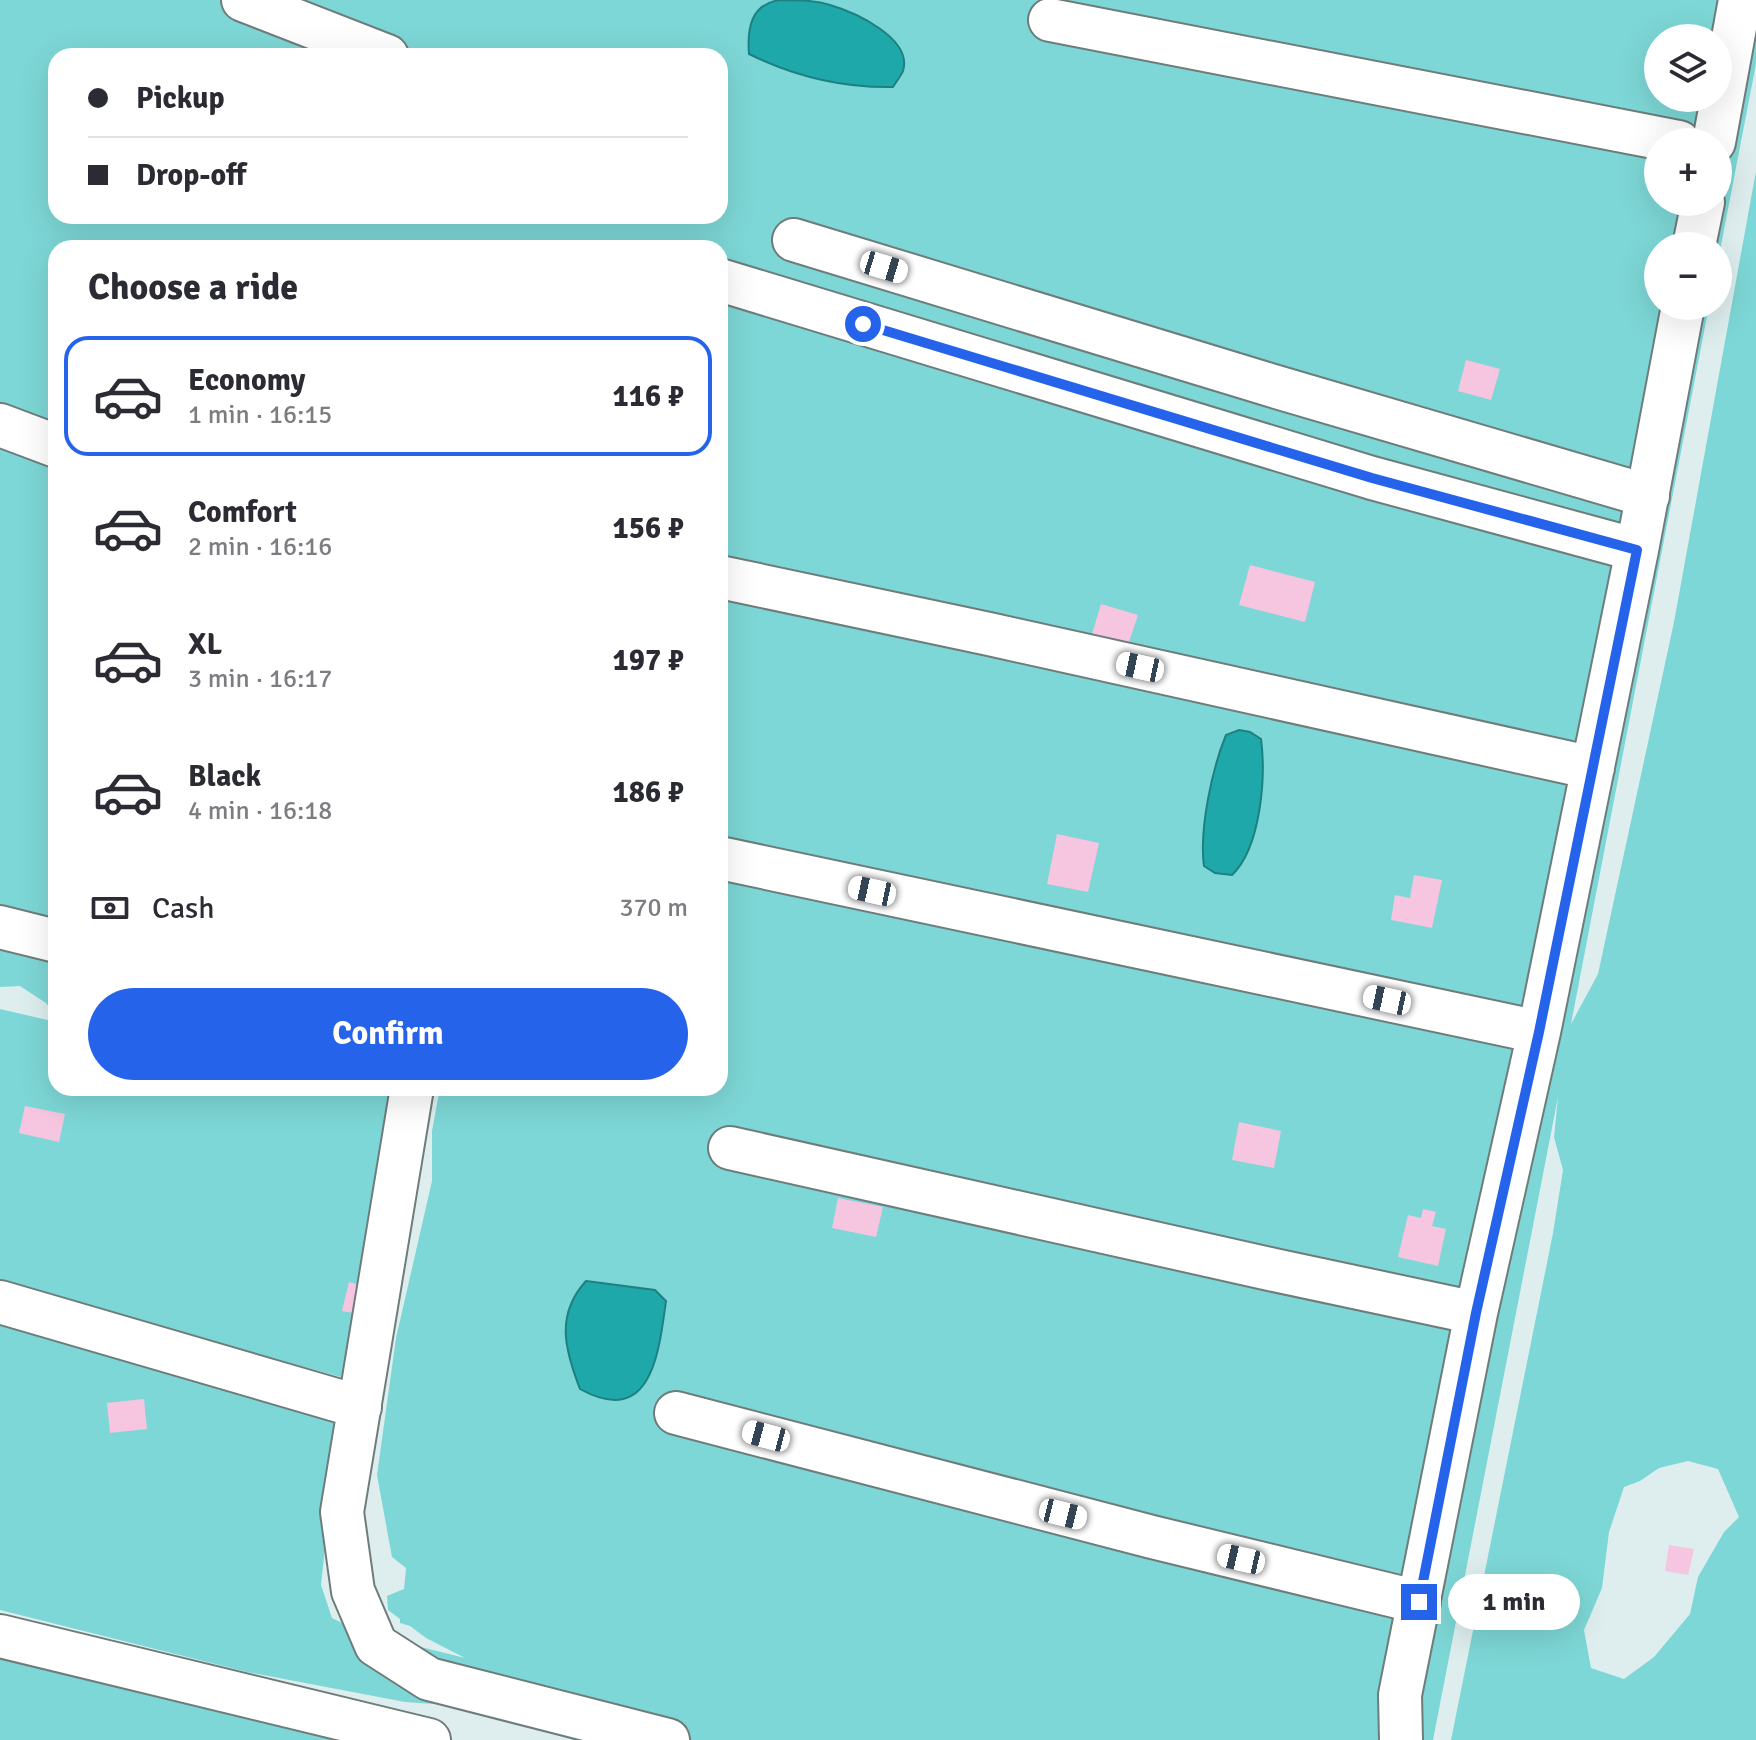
<!DOCTYPE html>
<meta charset="utf-8">
<style>
body{margin:0;font-family:Signika,sans-serif;background:#f7f7f7;color:#2b2b33;height:100vh;display:flex;flex-direction:column;font-size:30px;white-space:nowrap}
*{box-sizing:border-box;margin:0}
p{font-size:26px;color:#7c7c81}
.icon{flex:none;width:44px;height:44px;fill:none;stroke:currentColor;stroke-width:2;stroke-linecap:round;stroke-linejoin:round}
.map{position:relative;flex:1;overflow:hidden}
.panel{position:absolute;left:48px;top:240px;width:680px;height:856px;display:flex;flex-direction:column;background:#fff;border-radius:24px;box-shadow:0 8px 32px #0002}
.panel>*{flex:none}
.hud{position:absolute;left:48px;top:48px;width:680px;height:176px;border-radius:24px;box-shadow:0 8px 32px #0002;display:grid;align-content:center;height:176px;padding:0 40px;background:#fff}
.buttons{position:absolute;left:1644px;top:24px;display:grid;gap:16px}
.buttons a{display:grid;place-items:center;width:88px;height:88px;border-radius:50%;background:#fff;box-shadow:0 8px 32px #0002;font-size:40px}
.end{position:absolute;width:36px;height:36px;margin:-18px;border:10px solid #2563eb;background:#fff;box-shadow:0 0 0 4px #fff}
.from{border-radius:50%}
.bubble{position:absolute;height:56px;border-radius:28px;background:#fff;box-shadow:0 8px 32px #0002;font-size:26px;font-weight:700;line-height:56px;text-align:center}
.car{position:absolute;width:24px;height:48px;margin:-24px -12px;border-radius:10px;box-shadow:0 0 6px 2px #0007;background:linear-gradient(#fff 24%,#345 0 40%,#fff 0 76%,#345 0 86%,#fff 0)}
.hud b{display:flex;align-items:center;gap:28px;height:76px;font-size:30px}
.hud b+b{border-top:2px solid #e1e1e2}
.hud i{width:20px;height:20px;background:#2b2b33}
ul{padding:0;list-style:none}
li{display:flex;align-items:center;gap:24px;height:120px;margin:0 16px 12px;padding:0 24px;border:4px solid transparent;border-radius:24px}
li div{flex:1}
li b{display:block;font-size:30px}
li em{font-style:normal;font-weight:700}
li.current{border-color:#2563eb}
li>.icon{width:72px;height:72px;stroke-width:1.5}
h2{padding:0 40px;font-size:36px;line-height:96px}
.pay{display:flex;align-items:center;gap:20px;height:88px;padding:0 40px;font-size:30px}
.pay p{margin-inline-start:auto}
.primary-button{display:flex;gap:16px;margin-top:auto;padding:16px 40px}
.primary-button a{flex:1;height:92px;border-radius:48px;background:#2563eb;color:#fff;font-size:32px;font-weight:700;line-height:92px;text-align:center}
.map>svg:first-child{display:block}
</style>
<div class="map">
<svg width="1756" height="1740" viewBox="0 0 1756 1740">
<rect width="100%" height="100%" fill="#deeeee"/>
<path fill="#7dd7d6" fill-rule="evenodd" d="M 0,0 L 1756,0 L 1756,64 L 1718,261 L 1718,246 L 1658,246 L 1658,306 L 1709,306 L 1571,1024 L 1598,974 L 1674,622 L 1756,171 L 1756,1740 L 1451,1740 L 1553,1233 L 1563,1170 L 1554,1137 L 1558,1097 L 1433,1740 L 574,1740 L 449,1705 L 405,1702 L 247,1672 L 0,1610 L 0,1313 L 336,1418 L 334,1432 L 336,1445 L 321,1585 L 332,1618 L 361,1632 L 465,1658 L 426,1638 L 410,1626 L 400,1623 L 400,1619 L 388,1610 L 387,1596 L 404,1589 L 406,1568 L 392,1557 L 377,1475 L 396,1338 L 432,1181 L 432,1131 L 440,1088 L 720,1088 L 720,248 L 56,248 L 56,932 L 0,922 ZM 1658,38 L 1718,38 L 1718,98 L 1658,98 ZM 56,56 L 720,56 L 720,216 L 56,216 ZM 1658,142 L 1718,142 L 1718,202 L 1658,202 ZM 1688,1461 L 1718,1469 L 1739,1517 L 1724,1532 L 1698,1577 L 1690,1614 L 1654,1657 L 1624,1679 L 1591,1668 L 1584,1630 L 1602,1588 L 1609,1532 L 1624,1487 L 1640,1481 L 1659,1468 Z
M 0,937 L 56,950 L 56,1018 L 46,1003 L 20,986 L 0,987 Z
M 0,1009 L 56,1022 L 56,1088 L 404,1088 L 341,1377 L 0,1285 Z
M 0,1648 L 382,1740 L 0,1740 Z"/>
<path fill="#1fa8a9" stroke="#1e8080" stroke-width="2" d="M 780,0 C 796,0 814,0 830,5 C 854,12 913,38 903,71 C 901,76 896,82 893,87 C 843,88 794,76 749,54 C 747,28 751,4 780,0 Z
M 1239,730 L 1250,732 L 1261,739 C 1266,777 1261,847 1232,875 L 1215,873 L 1204,866 C 1199,830 1212,769 1226,735 Z
M 586,1281 L 655,1290 L 666,1301 C 659,1351 652,1429 580,1389 C 565,1350 555,1315 586,1281 Z"/>
<path fill="#f6c5e0" d="M 1466,360 L 1500,369 L 1491,400 L 1458,391 Z
M 1250,565 L 1315,582 L 1305,622 L 1239,605 Z
M 1101,604 L 1138,615 L 1128,645 L 1092,634 Z
M 1057,834 L 1099,843 L 1088,892 L 1047,884 Z
M 1414,875 L 1442,880 L 1432,928 L 1391,920 L 1395,895 L 1410,898 Z
M 25,1106 L 65,1114 L 59,1142 L 19,1133 Z
M 1239,1122 L 1281,1131 L 1274,1168 L 1232,1160 Z
M 838,1198 L 883,1207 L 876,1237 L 832,1228 Z
M 1423,1209 L 1436,1212 L 1432,1226 L 1446,1229 L 1438,1266 L 1398,1257 L 1408,1215 L 1421,1218 Z
M 349,1282 L 360,1285 L 353,1313 L 342,1311 Z
M 144,1399 L 147,1429 L 110,1433 L 107,1403 Z
M 1669,1545 L 1694,1549 L 1688,1575 L 1665,1571 Z"/>
<g fill="none" stroke-linecap="round" stroke-linejoin="round">
<defs>
<path id="minor" d="M 243,0 L 387,56
M 1050,20 L 1679,142
M 1714,142 L 1740,0
M 794,240 L 1270,385 L 1648,496
M 1694,246 L 1703,202
M 720,280 L 1372,478 L 1637,550
M 0,425 L 56,446
M 720,577 L 989,634 L 1593,768
M 720,858 L 1539,1032
M 0,927 L 56,941
M 412,1088 L 342,1512 L 353,1591 L 376,1645 L 429,1679 L 668,1740
M 730,1148 L 1274,1270 L 1476,1313
M 0,1302 L 360,1407
M 676,1413 L 1152,1537 L 1419,1602
M 0,1636 L 429,1740
M 1401,1740 L 1400,1695 L 1476,1313 L 1539,1032 L 1637,550 L 1683,306"/>
</defs>
<use href="#minor" stroke="#6e7c7c" stroke-width="46"/>
<use href="#minor" stroke="#fff" stroke-width="42"/>
</g>
<g fill="none" stroke-linecap="round" stroke-linejoin="round">
<path stroke="#2563eb" stroke-width="10" d="M 863,324 L 1372,478 L 1637,550 L 1539,1032 L 1476,1313 L 1419,1602"/>
</g>
</svg>
<div class="buttons">
<a><svg class="icon" aria-label="layers" viewBox="0 0 24 24"><path d="M12 4l9 5-9 5-9-5zM3 14l9 5 9-5"/></svg></a>
<a>+</a>
<a>−</a>
</div>
<i class="end from" style="left:863px;top:324px"></i>
<i class="end" style="left:1419px;top:1602px"></i>
<div class="bubble" style="left:1448px;top:1574px;width:132px">1 min</div>
<i class="car" style="left:884px;top:267px;rotate:107deg"></i>
<i class="car" style="left:1140px;top:667px;rotate:282deg"></i>
<i class="car" style="left:872px;top:891px;rotate:282deg"></i>
<i class="car" style="left:1387px;top:1000px;rotate:282deg"></i>
<i class="car" style="left:766px;top:1436px;rotate:285deg"></i>
<i class="car" style="left:1063px;top:1514px;rotate:104deg"></i>
<i class="car" style="left:1241px;top:1559px;rotate:283deg"></i>
<div class="hud">
<b><i class="from"></i>Pickup</b>
<b><i></i>Drop-off</b>
</div>
<section class="panel">
<h2>Choose a ride</h2>
<ul>
<li class="current"><svg class="icon" aria-label="car" viewBox="0 0 24 24"><path d="M5 17H2v-5l4-1 3-4h7l3 4 3 1v5h-3M9 17h6M6 11h13"/><circle cx="7" cy="17" r="2"/><circle cx="17" cy="17" r="2"/></svg><div><b>Economy</b><p>1 min · 16:15</p></div><em>116 ₽</em></li>
<li><svg class="icon" aria-label="car" viewBox="0 0 24 24"><path d="M5 17H2v-5l4-1 3-4h7l3 4 3 1v5h-3M9 17h6M6 11h13"/><circle cx="7" cy="17" r="2"/><circle cx="17" cy="17" r="2"/></svg><div><b>Comfort</b><p>2 min · 16:16</p></div><em>156 ₽</em></li>
<li><svg class="icon" aria-label="car" viewBox="0 0 24 24"><path d="M5 17H2v-5l4-1 3-4h7l3 4 3 1v5h-3M9 17h6M6 11h13"/><circle cx="7" cy="17" r="2"/><circle cx="17" cy="17" r="2"/></svg><div><b>XL</b><p>3 min · 16:17</p></div><em>197 ₽</em></li>
<li><svg class="icon" aria-label="car" viewBox="0 0 24 24"><path d="M5 17H2v-5l4-1 3-4h7l3 4 3 1v5h-3M9 17h6M6 11h13"/><circle cx="7" cy="17" r="2"/><circle cx="17" cy="17" r="2"/></svg><div><b>Black</b><p>4 min · 16:18</p></div><em>186 ₽</em></li>
</ul>
<div class="pay"><svg class="icon" aria-label="cash" viewBox="0 0 24 24"><path d="M3 7h18v10H3z"/><circle cx="12" cy="12" r="2"/></svg>Cash<p>370 m</p></div>
<div class="primary-button"><a>Confirm</a></div>
</section>
</div>
